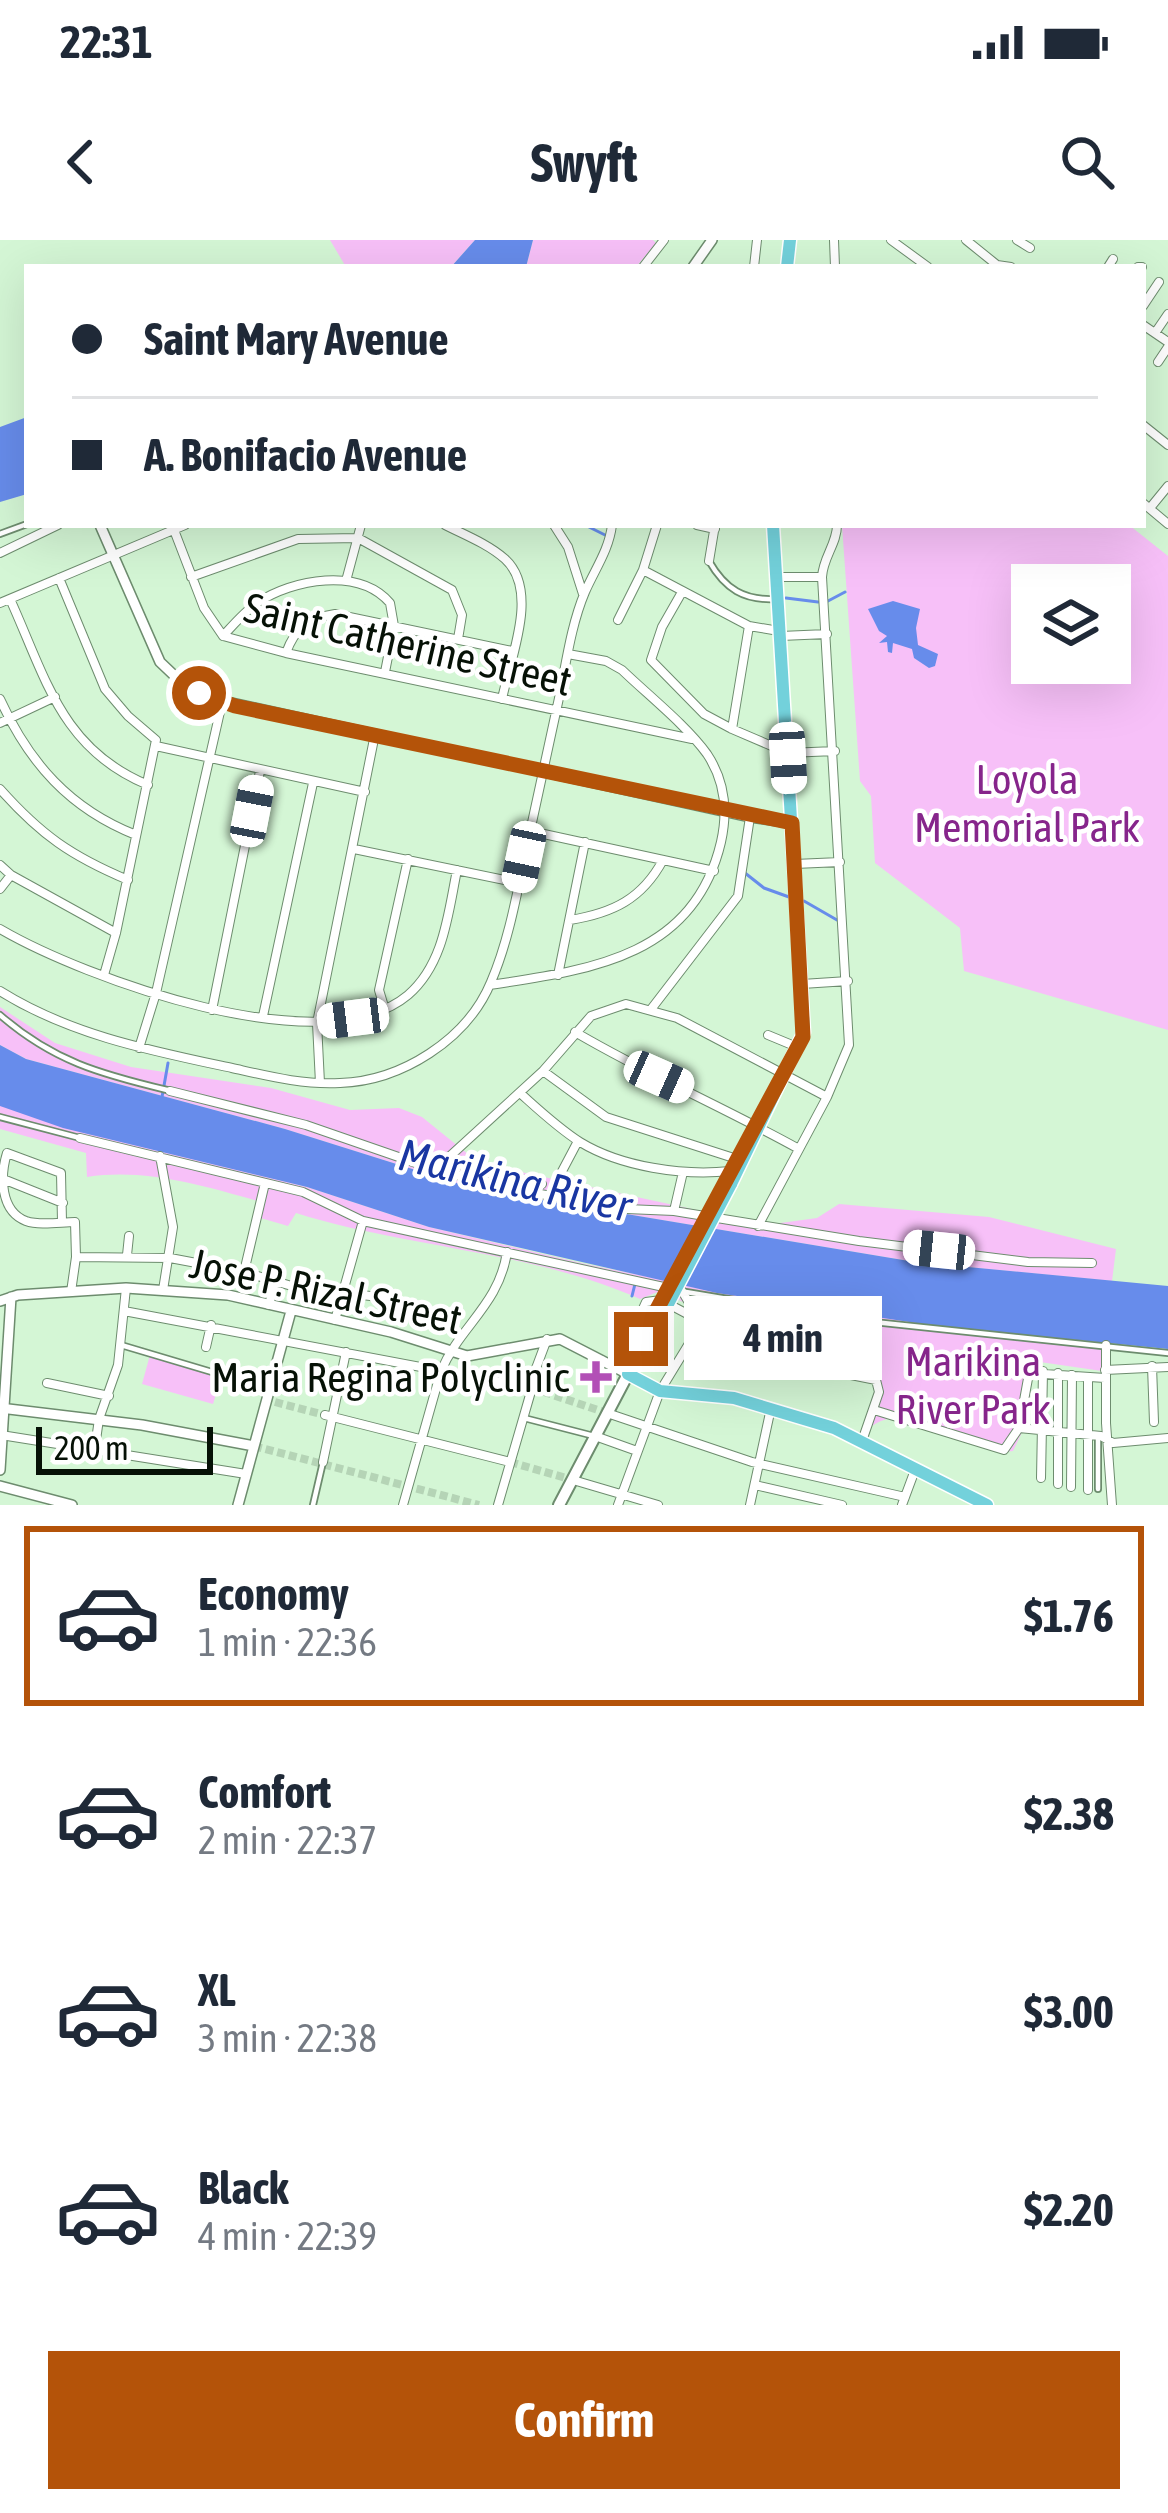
<!DOCTYPE html>
<meta charset="utf-8">
<style>
body{margin:0;font-family:"Asap Condensed",sans-serif;background:#f6f6f7;color:#1f2937;height:100vh;display:flex;flex-direction:column;font-size:45px;white-space:nowrap}
*{box-sizing:border-box;margin:0}
p{font-size:39px;color:#747a83}
.icon{flex:none;width:66px;height:66px;fill:none;stroke:currentColor;stroke-width:2;stroke-linecap:round;stroke-linejoin:round}
.map{position:relative;height:1265px;overflow:hidden}
.details{display:flex;flex-direction:column;background:#fff;flex:1}
.details>*{flex:none}
.top-card{position:absolute;left:24px;top:24px;width:1122px;height:264px;border-radius:0px;box-shadow:0 12px 48px #0002;display:grid;align-content:center;height:264px;padding:0 48px;background:#fff}
.buttons{position:absolute;left:1011px;top:324px;display:grid;gap:24px}
.buttons a{display:grid;place-items:center;width:120px;height:120px;border-radius:0px;background:#fff;box-shadow:0 12px 48px #0002;font-size:60px}
.scale{position:absolute;left:36px;bottom:30px;width:177px;box-sizing:border-box;padding-left:12px;border:6px solid #061106;border-top:0;font-size:33px;line-height:42px;white-space:nowrap;color:#061106;-webkit-text-stroke:9px #fff;paint-order:stroke}
.end{position:absolute;width:54px;height:54px;margin:-27px;border:15px solid #b45309;background:#fff;box-shadow:0 0 0 6px #fff}
.from{border-radius:50%}
.bubble{position:absolute;height:84px;border-radius:0px;background:#fff;box-shadow:0 12px 48px #0002;font-size:39px;font-weight:700;line-height:84px;text-align:center}
.car{position:absolute;width:36px;height:72px;margin:-36px -18px;border-radius:15px;box-shadow:0 0 9px 3px #0007;background:linear-gradient(#fff 24%,#345 0 40%,#fff 0 76%,#345 0 86%,#fff 0)}
.top-card b{display:flex;align-items:center;gap:42px;height:114px;font-size:45px}
.top-card b+b{border-top:3px solid #e0e1e3}
.top-card i{width:30px;height:30px;background:#1f2937}
ul{padding:21px 0 0;list-style:none}
li{display:flex;align-items:center;gap:36px;height:180px;margin:0 24px 18px;padding:0 24px;border:6px solid transparent;border-radius:0px}
li div{flex:1}
li b{display:block;font-size:45px}
li em{font-style:normal;font-weight:700}
li.active{border-color:#b45309}
li>.icon{width:108px;height:108px;stroke-width:1.5}
.primary-button{display:flex;gap:24px;margin-top:auto;padding:24px 48px}
.primary-button a{flex:1;height:138px;border-radius:0px;background:#b45309;color:#fff;font-size:48px;font-weight:700;line-height:138px;text-align:center}
.status{display:flex;justify-content:space-between;align-items:center;height:84px;padding:0 60px;background:#fff;direction:ltr}
.status svg{height:33px;fill:currentColor}
header{display:flex;justify-content:space-between;align-items:center;height:156px;padding:0 48px;background:#fff;font-size:54px;font-weight:700}
.map>svg:first-child{display:block}
</style>
<div class="status"><b>22:31</b><svg viewBox="0 0 49 12"><path d="M0 12V9h3v3zM5 12V6h3v6zM10 12V3h3v9zM15 12V0h3v12zM26 1h20v11H26zM47 4h2v5h-2z"/></svg></div>
<header><svg class="icon" aria-label="back" viewBox="0 0 24 24"><path d="M15 5l-7 7 7 7"/></svg>Swyft<svg class="icon" aria-label="search" viewBox="0 0 24 24"><circle cx="10" cy="10" r="6"/><path d="M15 15l6 6"/></svg></header>
<div class="map">
<svg width="1168" height="1265" viewBox="0 0 1168 1265">
<rect width="100%" height="100%" fill="#d4f6d5"/>
<path fill="#f7c0f8" fill-rule="evenodd" d="M 330,0 L 475,0 L 451,27 L 346,27 Z
M 533,0 L 653,0 L 656,3 L 636,27 L 526,27 Z
M 842,285 L 1129,285 L 1168,316 L 1168,790 L 964,731 L 960,688 L 875,623 L 871,556 L 860,541 ZM 1032,345 L 1110,345 L 1110,423 L 1032,423 Z
M 0,767 L 55,803 L 131,827 L 271,848 L 350,870 L 399,868 L 422,877 L 474,919 L 498,927 L 766,985 L 817,978 L 839,964 L 989,977 L 1116,1009 L 1112,1041 L 915,1022 L 476,949 L 285,889 L 26,819 L 0,805 Z
M 0,861 L 85,893 L 307,947 L 429,987 L 585,1024 L 807,1069 L 1104,1101 L 1102,1131 L 1033,1121 L 1028,1180 L 1013,1211 C 967,1219 915,1156 872,1186 L 865,1179 L 877,1143 L 693,1089 L 685,1063 L 660,1051 L 640,1059 C 532,1011 407,1008 296,973 L 288,986 L 257,977 L 261,962 C 204,946 146,928 87,937 L 86,913 L 0,889 Z
M 150,1115 L 221,1138 L 213,1164 L 142,1144 Z"/>
<path fill="#678ceb" d="M 475,0 L 533,0 L 526,27 L 451,27 Z
M 27,177 L 27,254 L 0,262 L 0,187 Z
M 893,361 L 920,369 L 916,388 L 918,405 L 938,414 L 935,426 L 929,428 L 914,418 L 912,409 L 893,403 L 892,413 L 888,412 L 887,402 L 879,403 L 887,396 L 879,391 L 868,369 Z
M 0,805 L 26,819 L 285,889 L 476,949 L 915,1022 L 1168,1046 L 1168,1109 L 936,1086 L 717,1053 L 429,987 L 307,947 L 63,888 L 0,866 Z"/>
<g fill="none" stroke-linecap="round" stroke-linejoin="round">
<path stroke="#678ceb" stroke-width="3" d="M 585,285 L 605,295
M 786,358 L 818,362
M 828,361 L 845,352
M 745,633 L 764,648 L 789,657
M 804,661 L 837,680
M 162,857 L 168,823
M 632,1056 L 636,1040"/>
<path stroke="#b5d4b6" stroke-width="8" stroke-dasharray="8 4" stroke-linecap="butt" d="M 532,1148 L 607,1173
M 275,1162 L 325,1175
M 254,1206 L 479,1265
M 510,1222 L 573,1240"/>
<defs>
<path id="pedestrian" d="M 0,294 L 27,284
M 709,321 C 725,349 744,361 777,359
M 0,775 C 53,821 100,834 167,850
M 0,877 L 80,898
M 686,1052 L 855,1080 L 1168,1113
M 121,1105 L 269,1149
M 524,1178 L 594,1196
M 1098,1195 L 1098,1249
M 313,1265 L 323,1222"/>
<path id="minor" d="M 834,0 L 835,27
M 891,0 L 928,27
M 966,0 L 997,25 L 1011,27
M 1017,0 L 1030,8
M 643,27 L 664,0
M 754,27 L 757,0
M 1108,27 L 1113,19
M 1138,27 L 1142,27
M 1143,66 L 1159,42
M 1143,85 L 1168,102
M 1155,93 L 1168,74
M 1158,122 L 1168,107
M 1143,185 L 1168,205
M 1143,263 L 1168,284
M 1150,268 L 1168,246
M 445,285 C 465,295 488,304 505,319 C 540,351 510,419 502,459
M 554,285 L 568,307 L 583,354
M 697,285 L 715,289
M 174,290 L 204,368 L 223,396 L 286,413 L 692,499
M 0,313 L 58,285
M 709,321 L 715,285
M 643,330 L 749,386 L 779,391
M 191,337 L 298,299 L 358,298 L 452,350 L 462,375 L 458,399
M 777,337 L 822,337
M 59,338 L 105,449 L 128,476 L 156,500 L 116,693 L 104,735
M 346,341 L 361,285
M 682,352 L 662,387 L 651,420 L 704,474 L 732,489 L 788,513 L 835,511
M 10,359 C 46,438 61,509 148,545
M 0,363 L 185,285
M 618,380 L 643,330 L 657,285
M 223,396 C 234,384 244,372 257,363 C 293,339 359,327 390,363 L 394,386 L 385,432
M 781,396 L 827,394
M 286,413 C 295,388 308,378 335,374 L 512,411
M 0,459 C 29,523 70,569 136,595
M 0,483 L 55,457
M 732,489 L 749,386
M 156,506 L 365,552
M 0,549 C 41,595 71,616 128,640
M 530,591 L 714,631
M 354,609 L 519,643
M 795,624 L 840,622
M 0,625 L 11,635 L 116,693
M 0,649 L 11,635
M 570,680 C 613,673 642,659 663,620
M 0,689 C 84,738 323,826 408,755 C 444,724 448,674 457,630
M 558,735 L 585,602
M 802,744 L 848,741
M 490,745 C 590,730 694,717 721,602 C 728,571 725,541 707,514 C 687,486 648,455 622,430 L 606,421 L 568,414
M 0,751 C 70,795 152,811 232,828 C 268,836 303,845 340,843 C 401,841 467,800 491,742 C 510,698 518,647 528,601 C 538,553 549,506 559,458 C 566,424 571,385 585,352 C 595,329 609,310 612,285
M 652,768 L 738,656 L 750,577
M 212,770 L 260,531
M 385,770 L 379,750 L 408,619
M 263,776 L 313,543
M 575,792 C 648,835 725,868 799,909
M 768,795 L 797,807
M 139,808 L 156,753 L 222,463
M 543,831 L 606,877 L 740,920
M 320,843 L 317,783 L 375,494
M 170,851 L 306,885 L 439,931 L 540,954 L 627,969 L 674,971 L 859,1001 L 1028,1022 L 1092,1023
M 520,853 C 539,870 558,888 580,902 C 621,927 683,936 730,931
M 80,898 L 303,952 L 363,981 L 682,1051 L 694,1071 L 696,1092 L 660,1151 L 618,1265
M 160,916 L 173,987 L 163,1050
M 559,937 L 578,901
M 3,939 L 63,963
M 542,944 L 450,922 L 449,917 L 543,831 L 591,776 L 626,764 L 677,778 L 827,857
M 674,971 L 683,932
M 62,982 L 61,933 L 7,913 C 0,936 0,971 26,981 C 40,986 61,982 75,982 L 76,1017 L 71,1052
M 758,986 L 827,857 L 849,805 L 822,337 C 823,317 837,304 837,285
M 127,1015 L 129,996
M 76,1017 L 170,1018 L 244,1032 L 295,1047 L 387,1058 L 428,1071 L 461,1097
M 244,1032 L 265,943
M 269,1065 L 275,1042
M 124,1071 L 532,1148 L 498,1265
M 335,1080 L 363,981
M 696,1092 L 706,1092 L 801,1125 L 876,1140 L 879,1152 L 862,1201
M 1106,1105 L 1106,1183 L 1112,1265
M 206,1107 L 211,1085
M 1152,1126 L 1154,1182
M 617,1127 L 646,1062 L 661,1060 L 693,1077
M 1105,1130 L 1168,1127
M 1058,1133 L 1058,1244
M 47,1143 L 109,1156
M 529,1147 L 547,1099
M 874,1170 L 1004,1210 L 1019,1188 L 1029,1133 L 1105,1138
M 607,1173 L 752,1222 L 905,1257
M 325,1175 L 510,1222
M 1019,1188 L 1101,1196 L 1113,1203 L 1168,1198
M 1,1195 L 246,1234
M 595,1196 L 637,1211
M 95,1207 L 99,1179 L 118,1125 L 126,1048
M 323,1222 L 346,1112
M 1041,1238 L 1043,1131
M 573,1240 L 658,1265
M 755,1245 L 842,1265
M 1071,1247 L 1072,1135
M 1088,1250 L 1088,1137
M 403,1265 L 441,1131 C 460,1086 499,1065 507,1012
M 750,1265 L 771,1168
M 902,1265 L 915,1230"/>
<path id="tertiary" d="M 693,27 L 712,0
M 100,285 L 160,422 L 180,441 L 209,458 L 750,577 L 792,583
M 0,1061 L 18,1055 L 126,1048 L 228,1055 L 391,1092 L 467,1116 L 560,1099 L 628,1134
M 0,1168 L 142,1185 L 254,1206
M 0,1230 L 11,1057
M 0,1246 L 72,1265
M 238,1265 L 291,1071"/>
<path id="secondary" d="M 559,1265 L 628,1134"/>
<path id="primary" d="M 787,27 L 790,0
M 731,944 L 804,792 L 773,285
M 628,1134 L 660,1151 L 734,1158 L 834,1188 L 987,1265"/>
</defs>
<use href="#pedestrian" stroke="#6d8c6e" stroke-width="8"/>
<use href="#minor" stroke="#6d8c6e" stroke-width="10"/>
<use href="#tertiary" stroke="#6d8c6e" stroke-width="12"/>
<use href="#secondary" stroke="#6d8c6e" stroke-width="14"/>
<use href="#primary" stroke="#fff" stroke-width="15"/>
<use href="#pedestrian" stroke="#fff" stroke-width="4.5"/>
<use href="#minor" stroke="#fff" stroke-width="8"/>
<use href="#tertiary" stroke="#fff" stroke-width="9"/>
<use href="#secondary" stroke="#fff" stroke-width="10"/>
<use href="#primary" stroke="#73d1db" stroke-width="12"/>
<defs>
<path id="primary-bridge" d="M 636,1125 L 731,944"/>
</defs>
<use href="#primary-bridge" stroke="#fff" stroke-width="15" stroke-linecap="butt"/>
<use href="#primary-bridge" stroke="#73d1db" stroke-width="12"/>
</g>
<g fill="none" stroke-linecap="round" stroke-linejoin="round">
<path stroke="#b45309" stroke-width="15" d="M 199,453 L 235,466 L 792,583 L 803,797 L 641,1099"/>
</g>
<path fill="#b24fb6" stroke="#fff" stroke-width="4.5" d="M590 1119h12v12h12v12h-12v12h-12v-12h-12v-12h12z"/>
<g text-anchor="middle" dominant-baseline="central" stroke-width="9" stroke-linejoin="round" paint-order="stroke">
<g font-size="42" fill="#061106" stroke="#fff">
<text transform="translate(408 404) rotate(13)">Saint Catherine Street</text>
<text transform="translate(326 1051) rotate(12)">Jose P. Rizal Street</text>
</g>
<g font-size="42" fill="#86258b" stroke="#fff">
<text x="1027" y="539">Loyola<tspan x="1027" dy="48">Memorial Park</tspan></text>
<text x="973" y="1121">Marikina<tspan x="973" dy="48">River Park</tspan></text>
</g>
<g font-size="42" fill="#061106" stroke="#fff" text-anchor="end">
<text x="569" y="1137">Maria Regina Polyclinic</text>
</g>
<g font-size="45" font-style="italic" fill="#1936a2" stroke="#fff">
<text transform="translate(515 940) rotate(13)">Marikina River</text>
</g>
</g>
</svg>
<div class="buttons">
<a><svg class="icon" aria-label="layers" viewBox="0 0 24 24"><path d="M12 4l9 5-9 5-9-5zM3 14l9 5 9-5"/></svg></a>
</div>
<div class="scale">200 m</div>
<i class="end from" style="left:199px;top:453px"></i>
<i class="end" style="left:641px;top:1099px"></i>
<div class="bubble" style="left:684px;top:1056px;width:198px">4 min</div>
<i class="car" style="left:788px;top:518px;rotate:177deg"></i>
<i class="car" style="left:252px;top:571px;rotate:11deg"></i>
<i class="car" style="left:524px;top:617px;rotate:192deg"></i>
<i class="car" style="left:353px;top:778px;rotate:263deg"></i>
<i class="car" style="left:659px;top:837px;rotate:114deg"></i>
<i class="car" style="left:939px;top:1010px;rotate:276deg"></i>
<div class="top-card">
<b><i class="from"></i>Saint Mary Avenue</b>
<b><i></i>A. Bonifacio Avenue</b>
</div>
</div>
<section class="details">
<ul>
<li class="active"><svg class="icon" aria-label="car" viewBox="0 0 24 24"><path d="M5 17H2v-5l4-1 3-4h7l3 4 3 1v5h-3M9 17h6M6 11h13"/><circle cx="7" cy="17" r="2"/><circle cx="17" cy="17" r="2"/></svg><div><b>Economy</b><p>1 min · 22:36</p></div><em>$1.76</em></li>
<li><svg class="icon" aria-label="car" viewBox="0 0 24 24"><path d="M5 17H2v-5l4-1 3-4h7l3 4 3 1v5h-3M9 17h6M6 11h13"/><circle cx="7" cy="17" r="2"/><circle cx="17" cy="17" r="2"/></svg><div><b>Comfort</b><p>2 min · 22:37</p></div><em>$2.38</em></li>
<li><svg class="icon" aria-label="car" viewBox="0 0 24 24"><path d="M5 17H2v-5l4-1 3-4h7l3 4 3 1v5h-3M9 17h6M6 11h13"/><circle cx="7" cy="17" r="2"/><circle cx="17" cy="17" r="2"/></svg><div><b>XL</b><p>3 min · 22:38</p></div><em>$3.00</em></li>
<li><svg class="icon" aria-label="car" viewBox="0 0 24 24"><path d="M5 17H2v-5l4-1 3-4h7l3 4 3 1v5h-3M9 17h6M6 11h13"/><circle cx="7" cy="17" r="2"/><circle cx="17" cy="17" r="2"/></svg><div><b>Black</b><p>4 min · 22:39</p></div><em>$2.20</em></li>
</ul>
<div class="primary-button"><a>Confirm</a></div>
</section>
